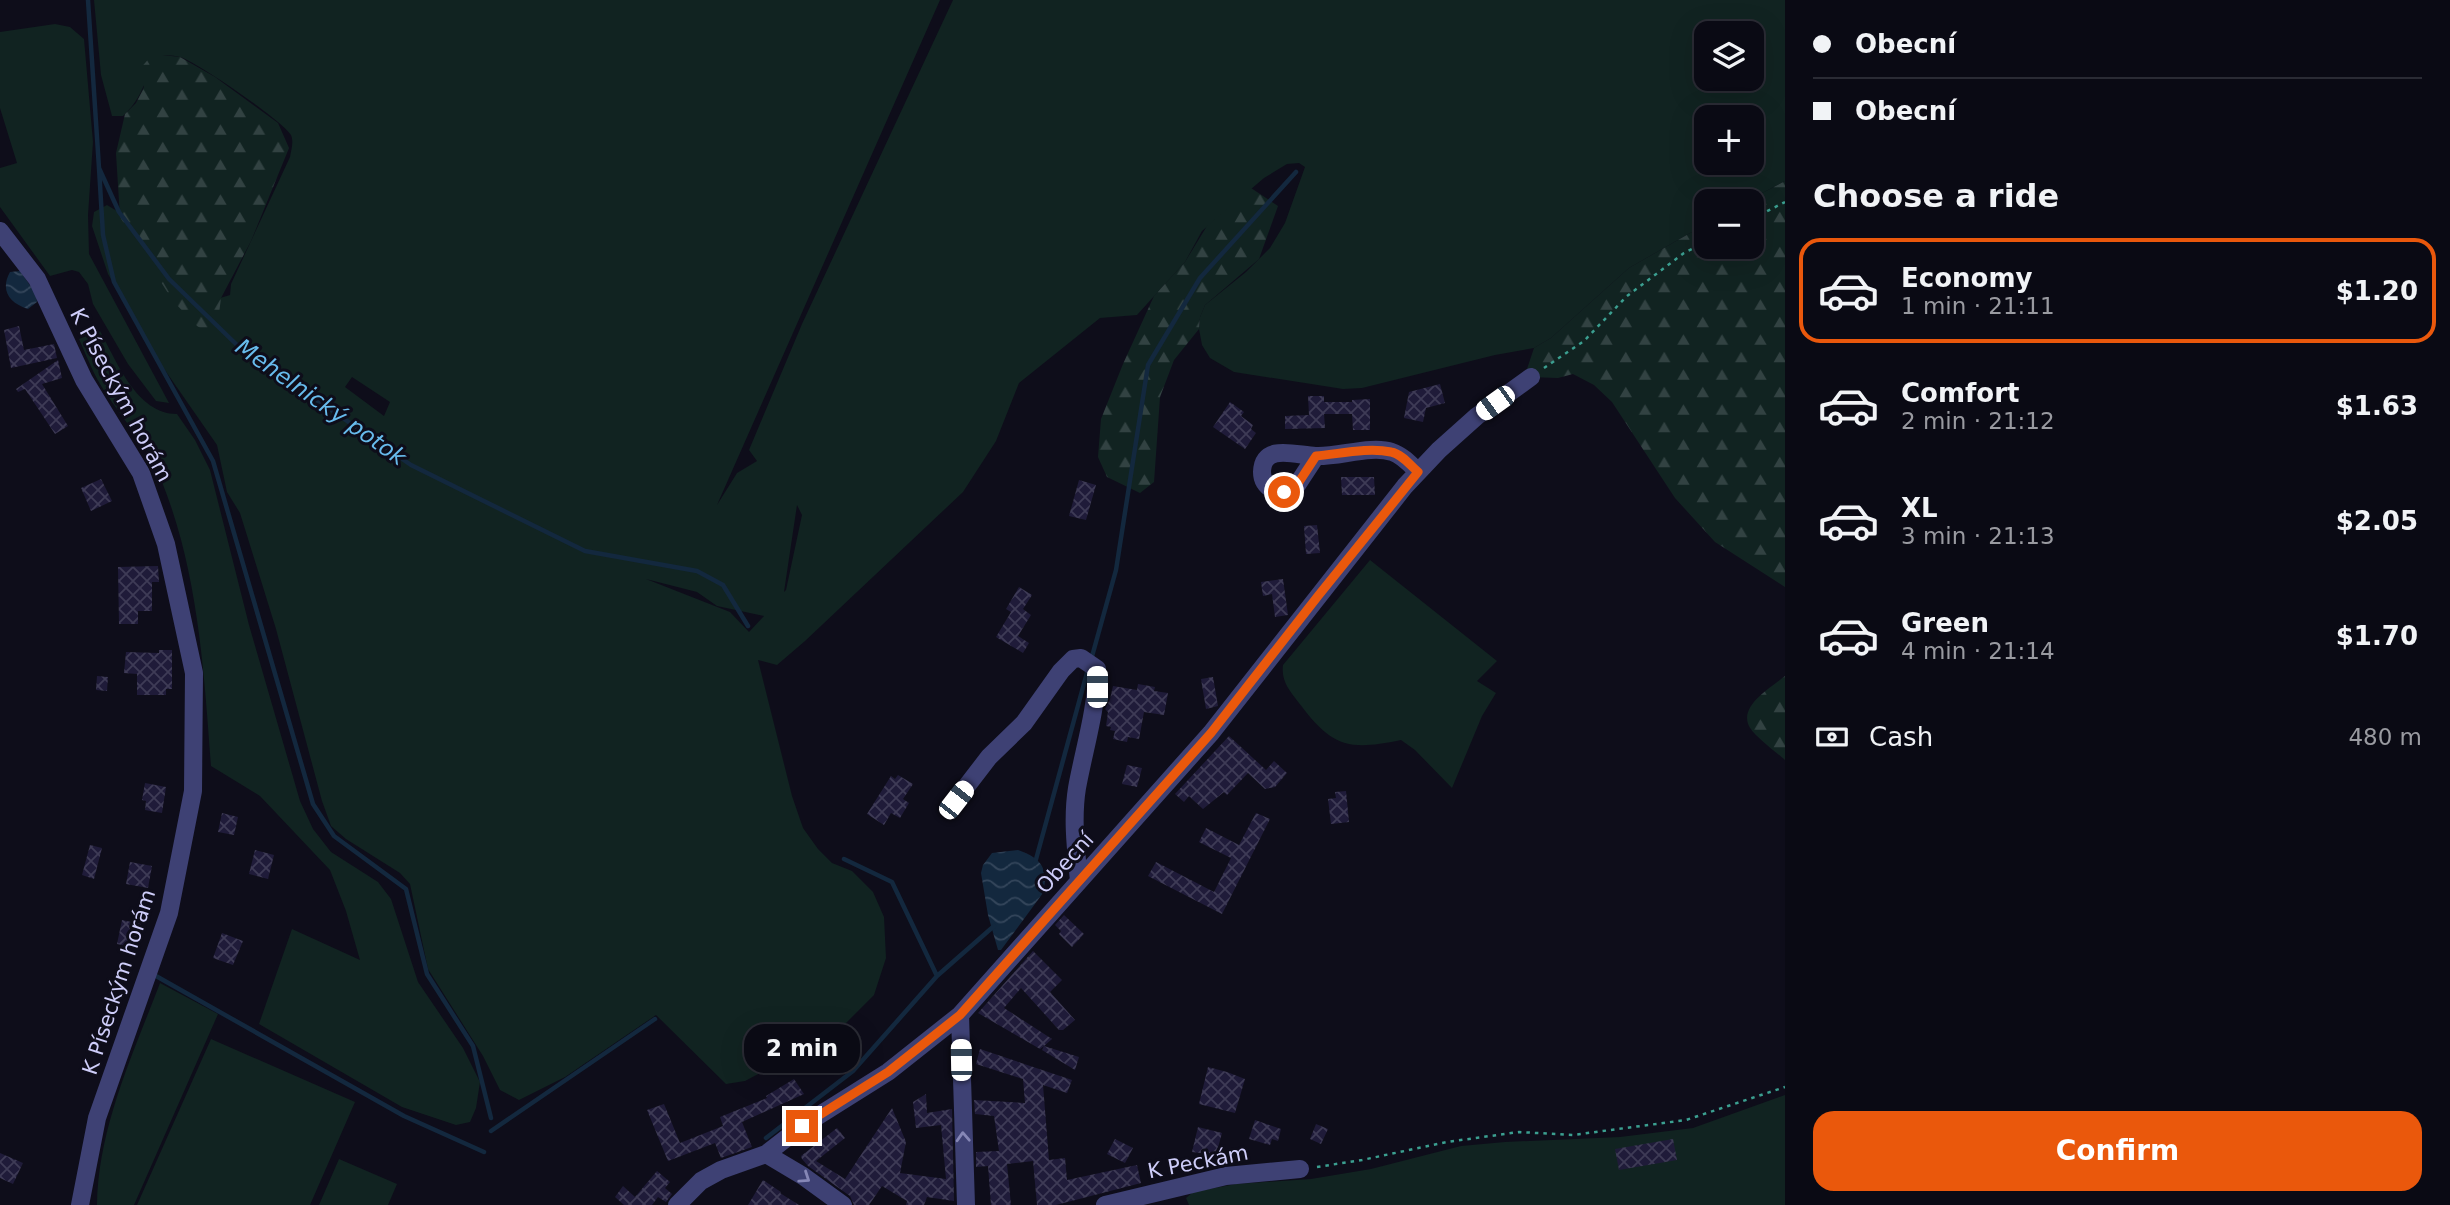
<!DOCTYPE html>
<meta charset="utf-8">
<style>
body{margin:0;font-family:"DejaVu Sans",sans-serif;background:#181822;color:#f1f3f6;height:100vh;display:flex;flex-direction:column;font-size:26px;white-space:nowrap}
*{box-sizing:border-box;margin:0}
p{font-size:23px;color:#999aa0}
.icon{flex:none;width:38px;height:38px;fill:none;stroke:currentColor;stroke-width:2;stroke-linecap:round;stroke-linejoin:round}
.map{position:relative;flex:1;overflow:hidden}
.panel{display:flex;flex-direction:column;background:#0a0a14;width:665px}
.panel>*{flex:none}
.hud{display:grid;align-content:center;height:154px;padding:0 28px;background:#0a0a14}
.controls{position:absolute;left:1694px;top:21px;display:grid;gap:14px}
.controls a{display:grid;place-items:center;width:70px;height:70px;border-radius:14px;background:#0a0a14;box-shadow:0 7px 28px #0002,0 0 0 2px #2a2b34;font-size:35px}
.end{position:absolute;width:32px;height:32px;margin:-16px;border:9px solid #ea580c;background:#fff;box-shadow:0 0 0 4px #fff}
.from{border-radius:50%}
.bubble{position:absolute;height:49px;border-radius:21px;background:#0a0a14;box-shadow:0 7px 28px #0002,0 0 0 2px #2a2b34;font-size:23px;font-weight:700;line-height:49px;text-align:center}
.car{position:absolute;width:21px;height:42px;margin:-21px -10px;border-radius:9px;box-shadow:0 0 5px 2px #0007;background:linear-gradient(#fff 24%,#345 0 40%,#fff 0 76%,#345 0 86%,#fff 0)}
.hud b{display:flex;align-items:center;gap:24px;height:66px;font-size:26px}
.hud b+b{border-top:2px solid #2a2b34}
.hud i{width:18px;height:18px;background:#f1f3f6}
ul{padding:0;list-style:none}
li{display:flex;align-items:center;gap:21px;height:105px;margin:0 14px 10px;padding:0 14px;border:4px solid transparent;border-radius:21px}
li div{flex:1}
li b{display:block;font-size:26px}
li em{font-style:normal;font-weight:700}
li.on{border-color:#ea580c}
li>.icon{width:63px;height:63px;stroke-width:1.5}
h2{padding:0 28px;font-size:32px;line-height:84px}
.pay{display:flex;align-items:center;gap:18px;height:77px;padding:0 28px;font-size:26px}
.pay p{margin-inline-start:auto}
.primary-button{display:flex;gap:14px;margin-top:auto;padding:14px 28px}
.primary-button a{flex:1;height:80px;border-radius:21px;background:#ea580c;color:#fff;font-size:28px;font-weight:700;line-height:80px;text-align:center}
main{display:flex;flex:1;min-height:0}
.map>svg:first-child{display:block}
</style>
<main>
<div class="map">
<svg width="1785" height="1205" viewBox="0 0 1785 1205">
<defs>
<pattern id="forest-firs" width="22" height="20" patternUnits="userSpaceOnUse" patternTransform="scale(1.75)"><rect width="22" height="20" fill="#112321"/><path d="M5 1l3.5 6h-7zM16 11l3.5 6h-7z" fill="#324242"/></pattern>
<pattern id="water-waves" width="16" height="10" patternUnits="userSpaceOnUse" patternTransform="scale(1.75)"><rect width="16" height="10" fill="#13283e"/><path d="M0 5q4-4 8 0t8 0" fill="none" stroke="#34465b"/></pattern>
<pattern id="building-cross-hatch" width="8" height="8" patternUnits="userSpaceOnUse" patternTransform="scale(1.75)"><rect width="8" height="8" fill="#1f1b39"/><path d="M0 0l8 8M0 8l8-8" fill="none" stroke="#3e3b56"/></pattern>
</defs>
<rect width="100%" height="100%" fill="#0e0d1a"/>
<path fill="#112321" fill-rule="evenodd" d="M 94,0 L 940,0 L 717,505 L 737,473 L 757,461 L 749,450 L 802,324 L 953,0 L 1785,0 L 1785,181 L 1747,201 L 1706,201 L 1706,224 L 1629,268 L 1551,338 L 1534,348 L 1495,355 L 1362,388 L 1343,389 L 1234,372 L 1210,358 L 1202,345 L 1199,329 L 1200,317 L 1205,305 L 1246,272 L 1270,248 L 1285,223 L 1305,167 L 1299,163 L 1287,164 L 1264,178 L 1202,231 L 1185,262 L 1137,315 L 1100,318 L 1019,383 L 996,441 L 963,492 L 805,641 L 777,665 L 758,660 L 792,796 L 803,828 L 818,849 L 832,863 L 852,871 L 873,892 L 884,917 L 886,958 L 874,995 L 837,1032 L 745,1081 L 726,1084 L 656,1015 L 565,1077 L 519,1100 L 500,1090 L 483,1056 L 428,969 L 410,884 L 400,873 L 346,839 L 331,826 L 322,801 L 276,629 L 240,513 L 227,492 L 217,445 L 160,363 L 108,274 L 92,226 L 94,212 L 107,205 L 117,211 L 137,241 L 220,298 L 230,295 L 231,284 L 290,157 C 291,150 294,142 291,135 C 283,121 197,62 180,57 C 172,55 162,55 153,55 C 146,80 143,97 123,116 L 112,116 L 101,75 ZM 1706,33 L 1752,33 L 1752,79 L 1706,79 ZM 1706,117 L 1752,117 L 1752,163 L 1706,163 ZM 352,377 L 390,402 L 384,416 L 345,387 ZM 797,505 L 802,515 L 786,590 L 784,592 ZM 646,579 L 697,592 L 717,606 L 764,616 L 749,632 L 730,612 Z
M 55,24 L 70,27 L 84,39 L 93,142 L 88,215 L 89,254 L 169,403 L 156,401 L 128,364 L 93,304 L 88,284 L 79,272 L 72,270 L 50,276 L 0,207 L 0,168 L 17,163 L 0,108 L 0,32 Z
M 100,331 C 117,362 137,414 177,414 L 195,440 L 210,470 L 249,625 L 300,801 L 313,829 L 331,852 L 378,882 L 391,899 L 418,982 L 463,1048 L 480,1082 L 476,1108 L 470,1122 L 456,1125 L 402,1107 L 259,1024 L 292,929 L 360,960 L 346,911 L 330,870 L 260,796 L 211,766 C 204,671 198,572 162,482 C 150,451 124,420 105,392 C 94,376 87,357 79,339 Z
M 1370,560 L 1497,661 L 1477,681 L 1496,693 L 1482,716 L 1452,788 L 1415,750 L 1401,740 C 1348,751 1332,747 1299,703 C 1289,690 1281,681 1283,665 Z
M 160,983 L 218,1014 L 134,1205 L 97,1205 C 98,1128 133,1054 160,983 Z
M 211,1039 L 355,1102 L 310,1205 L 137,1205 Z
M 1785,1095 L 1785,1205 L 1189,1205 L 1186,1198 L 1193,1192 L 1236,1184 L 1311,1179 L 1371,1169 L 1461,1146 L 1505,1142 L 1620,1137 L 1693,1128 Z
M 339,1159 L 397,1184 L 388,1205 L 319,1205 Z"/>
<path fill="url(#forest-firs)" d="M 153,54 L 180,57 L 215,77 L 278,123 L 289,148 L 251,241 L 221,298 L 216,337 L 197,326 L 173,301 L 120,217 L 116,153 L 125,114 L 136,103 L 144,87 L 138,71 Z
M 1785,181 L 1785,587 L 1715,542 L 1675,498 L 1612,402 L 1594,385 L 1573,374 L 1558,378 L 1531,377 L 1527,369 L 1534,348 L 1551,338 L 1629,268 L 1706,224 L 1706,247 L 1752,247 L 1752,201 L 1747,201 Z
M 1251,188 L 1278,206 L 1259,259 L 1205,305 L 1200,317 L 1199,329 L 1174,360 L 1160,397 L 1154,482 L 1140,493 L 1107,477 L 1098,457 L 1101,419 L 1123,364 L 1154,296 L 1185,262 L 1207,226 Z
M 1785,676 L 1785,760 C 1776,752 1754,736 1749,726 C 1739,705 1772,687 1785,676 Z"/>
<path fill="url(#water-waves)" d="M 20,271 L 36,294 L 37,302 L 28,309 C 9,303 0,290 10,272 Z
M 1018,850 C 1041,858 1049,868 1043,893 L 1001,950 L 998,950 L 988,915 L 981,873 L 983,865 L 992,853 Z"/>
<g fill="none" stroke-linecap="round" stroke-linejoin="round">
<path stroke="#13283e" stroke-width="4.5" d="M 88,0 L 99,168 L 119,212 L 169,279 L 237,345 L 411,465 L 585,551 L 697,571 L 723,585 L 748,626
M 99,168 L 103,235 L 114,282 L 213,461 L 313,804 L 334,836 L 406,889 L 427,974 L 473,1046 L 491,1118
M 1091,660 L 1116,570 L 1148,365 L 1200,278 L 1296,172
M 1035,863 L 1088,669
M 156,976 L 404,1116 L 484,1152
M 937,976 L 994,926
M 491,1131 L 655,1019
M 766,1138 L 853,1071 L 937,976 L 892,882 L 844,859"/>
</g>
<path fill="url(#building-cross-hatch)" d="M 19,326 L 24,350 L 54,344 L 57,358 L 11,368 L 4,330 Z
M 58,360 L 62,378 L 42,384 L 68,426 L 55,434 L 25,389 L 18,392 L 16,389 Z
M 1440,384 L 1445,403 L 1426,408 L 1423,422 L 1404,418 L 1409,392 Z
M 1308,396 L 1324,396 L 1324,402 L 1352,402 L 1352,400 L 1370,399 L 1370,430 L 1353,430 L 1352,414 L 1324,414 L 1325,428 L 1285,429 L 1285,416 L 1309,415 Z
M 1230,402 L 1244,412 L 1241,416 L 1253,425 L 1251,429 L 1256,433 L 1245,449 L 1213,427 Z
M 1341,477 L 1374,477 L 1375,495 L 1342,495 Z
M 101,479 L 112,501 L 91,511 L 81,488 Z
M 1079,480 L 1096,485 L 1086,520 L 1069,516 Z
M 1317,525 L 1320,553 L 1306,554 L 1304,526 Z
M 158,566 L 159,582 L 152,582 L 152,611 L 138,611 L 138,624 L 119,624 L 118,567 Z
M 1283,579 L 1288,615 L 1275,617 L 1272,594 L 1263,596 L 1261,582 Z
M 1019,587 L 1032,595 L 1023,609 L 1031,615 L 1018,636 L 1029,643 L 1023,653 L 996,637 L 1011,612 L 1006,609 Z
M 159,650 L 172,650 L 172,689 L 166,689 L 166,695 L 137,695 L 137,674 L 124,673 L 126,652 L 159,653 Z
M 97,676 L 108,677 L 107,691 L 96,690 Z
M 1213,677 L 1218,706 L 1206,709 L 1201,679 Z
M 1138,684 L 1155,687 L 1154,691 L 1168,693 L 1164,715 L 1144,712 L 1139,739 L 1128,737 L 1127,742 L 1113,739 L 1115,731 L 1110,730 L 1111,727 L 1106,726 L 1108,712 L 1105,709 L 1110,699 L 1113,686 L 1137,690 Z
M 1229,736 L 1266,770 L 1274,761 L 1287,773 L 1275,787 L 1265,789 L 1248,773 L 1227,795 L 1224,792 L 1203,809 L 1189,796 L 1184,802 L 1175,794 Z
M 1127,765 L 1142,768 L 1137,787 L 1122,784 Z
M 898,775 L 913,784 L 903,799 L 909,803 L 900,818 L 891,813 L 884,825 L 867,814 L 891,776 L 895,779 Z
M 145,783 L 166,787 L 162,813 L 145,810 L 146,801 L 142,800 Z
M 1346,791 L 1349,822 L 1331,824 L 1328,799 L 1336,798 L 1335,792 Z
M 222,813 L 238,817 L 234,835 L 218,832 Z
M 1256,813 L 1270,819 L 1222,914 L 1148,876 L 1156,862 L 1214,892 L 1231,858 L 1199,842 L 1206,828 L 1239,845 Z
M 90,845 L 102,848 L 94,879 L 82,875 Z
M 255,850 L 274,855 L 268,879 L 249,874 Z
M 130,862 L 152,866 L 148,888 L 126,884 Z
M 1064,915 L 1084,934 L 1072,947 L 1059,934 L 1061,931 L 1055,925 Z
M 122,920 L 141,924 L 137,948 L 117,944 Z
M 222,933 L 243,941 L 233,965 L 213,958 Z
M 1033,951 L 1062,980 L 1050,992 L 1075,1020 L 1063,1030 L 1059,1030 L 1021,988 L 1004,1008 L 1052,1039 L 1044,1046 L 1079,1057 L 1075,1070 L 1042,1050 L 1044,1046 L 1040,1049 L 978,1013 Z
M 980,1049 L 1072,1080 L 1067,1093 L 1043,1085 L 1049,1160 L 1065,1158 L 1067,1180 L 1137,1165 L 1141,1183 L 1056,1205 L 1037,1205 L 1033,1161 L 1007,1164 L 1011,1205 L 991,1205 L 988,1166 L 976,1167 L 976,1152 L 999,1151 L 994,1116 L 975,1114 L 974,1100 L 1025,1103 L 1023,1079 L 976,1064 Z
M 1208,1067 L 1227,1072 L 1245,1079 L 1235,1113 L 1199,1104 Z
M 794,1079 L 804,1094 L 742,1122 L 752,1147 L 721,1158 L 715,1143 L 668,1161 L 647,1110 L 664,1104 L 680,1143 L 723,1126 L 720,1117 L 767,1098 L 766,1096 Z
M 926,1094 L 927,1113 L 952,1109 L 954,1201 L 927,1197 L 924,1205 L 906,1205 L 907,1201 L 882,1186 L 869,1205 L 854,1205 L 850,1196 L 808,1166 L 802,1159 L 801,1156 L 837,1128 L 845,1138 L 816,1161 L 845,1179 L 892,1108 L 906,1142 L 900,1173 L 946,1179 L 941,1125 L 916,1128 L 913,1102 Z
M 1255,1120 L 1281,1129 L 1278,1141 L 1272,1139 L 1270,1145 L 1249,1139 Z
M 1316,1124 L 1328,1129 L 1321,1144 L 1310,1139 Z
M 1198,1127 L 1222,1133 L 1216,1155 L 1192,1152 Z
M 1115,1139 L 1133,1148 L 1125,1163 L 1107,1154 Z
M 1673,1139 L 1677,1160 L 1619,1170 L 1615,1149 Z
M 0,1153 L 23,1163 L 13,1184 L 0,1178 Z
M 657,1171 L 670,1182 L 665,1188 L 672,1194 L 666,1202 L 658,1197 L 652,1205 L 624,1205 L 615,1197 L 623,1186 L 635,1197 Z
M 763,1180 L 781,1192 L 780,1193 L 799,1205 L 748,1205 Z"/>
<g fill="none" stroke-linecap="round" stroke-linejoin="round">
<path stroke="#3b9f90" stroke-width="2.5" stroke-dasharray="3.5 5" stroke-linecap="butt" d="M 1752,219 L 1785,202
M 1544,368 L 1584,341 L 1627,296 L 1684,253 L 1706,242
M 1317,1167 L 1362,1160 L 1447,1142 L 1519,1132 L 1573,1135 L 1686,1120 L 1785,1087"/>
<path stroke="#3e4174" stroke-width="18" d="M 0,231 L 37,279 L 84,380 L 141,473 L 166,544 L 194,673 L 193,791 L 169,913 L 97,1118 L 80,1205
M 1316,456 L 1295,488 L 1284,492 L 1273,490 C 1266,486 1262,480 1262,472 C 1263,442 1298,456 1316,456 C 1339,457 1371,445 1392,452 C 1402,455 1411,465 1418,472
M 956,800 L 989,757 L 1024,723 L 1061,671 L 1073,659 L 1081,658 L 1097,669 C 1097,709 1084,749 1077,788 C 1072,819 1076,850 1079,881
M 960,1015 L 966,1205
M 766,1154 L 803,1176 L 843,1205
M 677,1205 L 701,1181 L 721,1170 L 766,1154 L 802,1126 L 888,1072 L 960,1015 L 1211,733 L 1405,486 L 1439,450 L 1477,416 L 1531,377
M 1105,1205 L 1226,1176 L 1300,1169"/>
</g>
<defs><path id="oneway-chevron" d="M-2-3.5L2.5 0L-2 3.5" fill="none" stroke-width="1.6" stroke-linecap="round" stroke-linejoin="round" transform="scale(1.75)"/></defs>
<g stroke="#8687b6">
<use href="#oneway-chevron" transform="translate(963 1137) rotate(-93)"/>
<use href="#oneway-chevron" transform="translate(805 1178) rotate(34)"/>
</g>
<g fill="none" stroke-linecap="round" stroke-linejoin="round">
<path stroke="#ea580c" stroke-width="9" d="M 802,1126 L 888,1072 L 960,1015 L 1211,733 L 1318,596 L 1418,472 C 1410,465 1402,454 1391,452 C 1368,447 1339,454 1316,456 L 1295,488 L 1284,492"/>
</g>
<g text-anchor="middle" dominant-baseline="central" stroke-width="6" stroke-linejoin="round" paint-order="stroke">
<g font-size="21" fill="#cecdf9" stroke="#0e0d1a">
<text transform="translate(121 395) rotate(62)">K Píseckým horám</text>
<text transform="translate(1065 863) rotate(-48)">Obecní</text>
<text transform="translate(119 982) rotate(-72)">K Píseckým horám</text>
<text transform="translate(1198 1162) rotate(-11)">K Peckám</text>
</g>
<g font-size="23" font-style="italic" fill="#67bbec" stroke="#0e0d1a">
<text transform="translate(321 402) rotate(35)">Mehelnický potok</text>
</g>
</g>
</svg>
<div class="controls">
<a><svg class="icon" aria-label="layers" viewBox="0 0 24 24"><path d="M12 4l9 5-9 5-9-5zM3 14l9 5 9-5"/></svg></a>
<a>+</a>
<a>−</a>
</div>
<i class="end from" style="left:1284px;top:492px"></i>
<i class="end" style="left:802px;top:1126px"></i>
<div class="bubble" style="left:744px;top:1024px;width:116px">2 min</div>
<i class="car" style="left:1495px;top:403px;rotate:234deg"></i>
<i class="car" style="left:1097px;top:687px;rotate:0deg"></i>
<i class="car" style="left:956px;top:800px;rotate:38deg"></i>
<i class="car" style="left:961px;top:1060px;rotate:359deg"></i>
</div>
<section class="panel">
<div class="hud">
<b><i class="from"></i>Obecní</b>
<b><i></i>Obecní</b>
</div>
<h2>Choose a ride</h2>
<ul>
<li class="on"><svg class="icon" aria-label="car" viewBox="0 0 24 24"><path d="M5 17H2v-5l4-1 3-4h7l3 4 3 1v5h-3M9 17h6M6 11h13"/><circle cx="7" cy="17" r="2"/><circle cx="17" cy="17" r="2"/></svg><div><b>Economy</b><p>1 min · 21:11</p></div><em>$1.20</em></li>
<li><svg class="icon" aria-label="car" viewBox="0 0 24 24"><path d="M5 17H2v-5l4-1 3-4h7l3 4 3 1v5h-3M9 17h6M6 11h13"/><circle cx="7" cy="17" r="2"/><circle cx="17" cy="17" r="2"/></svg><div><b>Comfort</b><p>2 min · 21:12</p></div><em>$1.63</em></li>
<li><svg class="icon" aria-label="car" viewBox="0 0 24 24"><path d="M5 17H2v-5l4-1 3-4h7l3 4 3 1v5h-3M9 17h6M6 11h13"/><circle cx="7" cy="17" r="2"/><circle cx="17" cy="17" r="2"/></svg><div><b>XL</b><p>3 min · 21:13</p></div><em>$2.05</em></li>
<li><svg class="icon" aria-label="car" viewBox="0 0 24 24"><path d="M5 17H2v-5l4-1 3-4h7l3 4 3 1v5h-3M9 17h6M6 11h13"/><circle cx="7" cy="17" r="2"/><circle cx="17" cy="17" r="2"/></svg><div><b>Green</b><p>4 min · 21:14</p></div><em>$1.70</em></li>
</ul>
<div class="pay"><svg class="icon" aria-label="cash" viewBox="0 0 24 24"><path d="M3 7h18v10H3z"/><circle cx="12" cy="12" r="2"/></svg>Cash<p>480 m</p></div>
<div class="primary-button"><a>Confirm</a></div>
</section>
</main>
